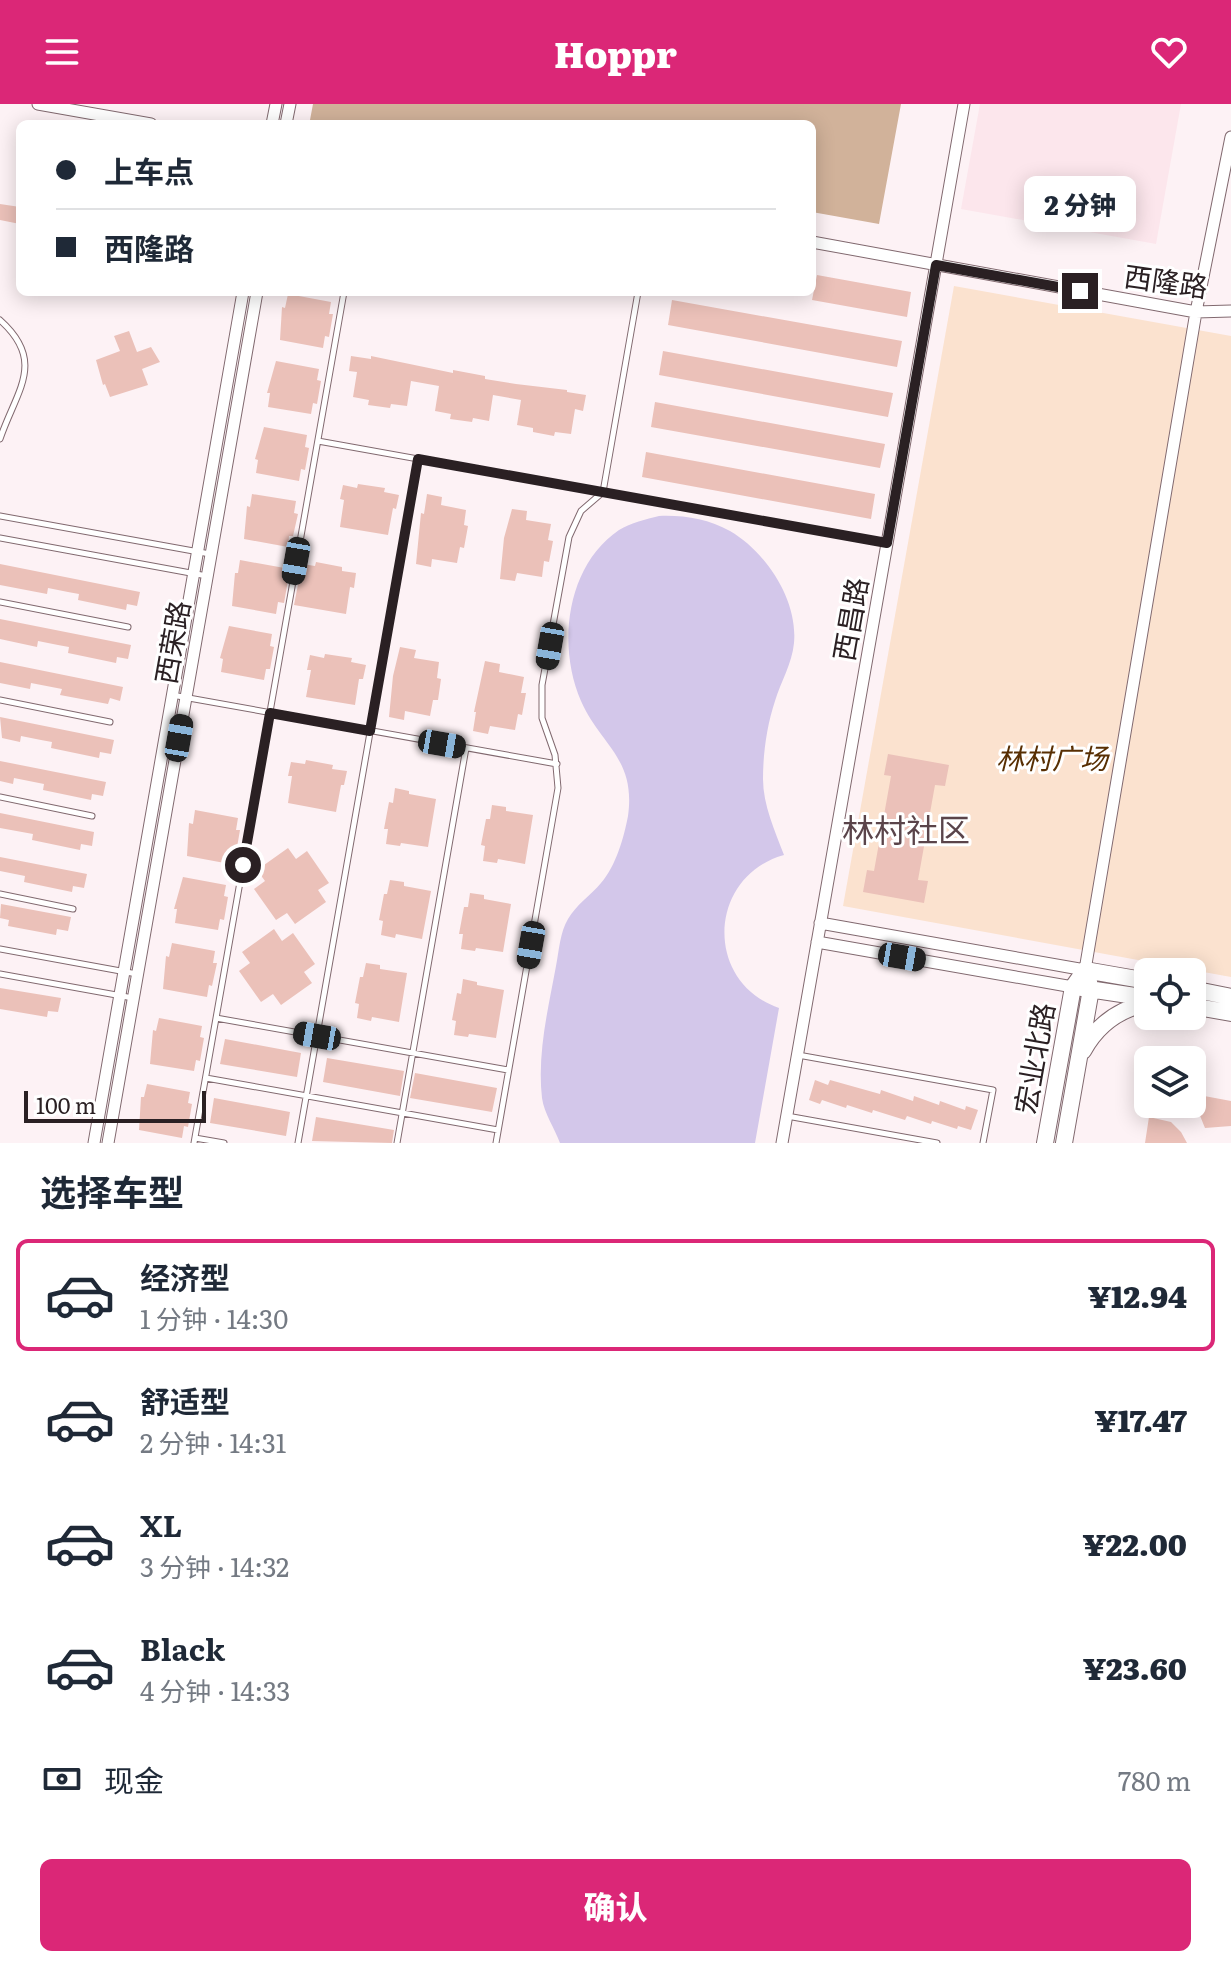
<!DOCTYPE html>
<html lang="zh">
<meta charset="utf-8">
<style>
body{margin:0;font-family:Literata,"Noto Sans SC",serif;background:#f6f6f7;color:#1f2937;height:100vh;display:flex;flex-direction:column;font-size:30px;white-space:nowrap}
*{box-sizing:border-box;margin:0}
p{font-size:26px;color:#747a83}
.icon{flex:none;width:44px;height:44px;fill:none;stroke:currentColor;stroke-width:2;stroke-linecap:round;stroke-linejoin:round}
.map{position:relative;height:1039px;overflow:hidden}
.details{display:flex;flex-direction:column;background:#fff;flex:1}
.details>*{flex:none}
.guide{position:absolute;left:16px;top:16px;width:800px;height:176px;border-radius:12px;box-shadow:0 4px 20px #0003;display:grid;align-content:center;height:176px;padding:0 40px;background:#fff}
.tools{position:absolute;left:1134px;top:854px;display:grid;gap:16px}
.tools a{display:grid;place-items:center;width:72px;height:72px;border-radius:12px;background:#fff;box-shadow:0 4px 20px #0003;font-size:40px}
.scale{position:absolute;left:24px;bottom:20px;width:182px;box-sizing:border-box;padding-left:8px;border:4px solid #2a2023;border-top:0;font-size:22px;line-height:28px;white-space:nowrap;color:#2a2023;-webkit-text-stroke:6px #fff;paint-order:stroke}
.end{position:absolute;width:36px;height:36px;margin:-18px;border:10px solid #2a2023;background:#fff;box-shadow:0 0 0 4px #fff}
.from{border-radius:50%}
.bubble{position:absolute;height:56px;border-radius:12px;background:#fff;box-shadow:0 4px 20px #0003;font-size:26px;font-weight:800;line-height:56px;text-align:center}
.car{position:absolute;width:24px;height:48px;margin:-24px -12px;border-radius:10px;box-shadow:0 0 6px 2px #0007;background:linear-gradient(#222 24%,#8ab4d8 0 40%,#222 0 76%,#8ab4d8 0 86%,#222 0)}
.guide b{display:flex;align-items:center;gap:28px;height:76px;font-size:30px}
.guide b+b{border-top:2px solid #e0e1e3}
.guide i{width:20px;height:20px;background:#1f2937}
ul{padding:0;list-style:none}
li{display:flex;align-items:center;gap:24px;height:112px;margin:0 16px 12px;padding:0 24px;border:4px solid transparent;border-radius:12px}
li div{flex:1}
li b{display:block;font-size:30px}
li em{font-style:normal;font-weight:800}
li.selected{border-color:#db2777}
li>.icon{width:72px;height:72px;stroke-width:1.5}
h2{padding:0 40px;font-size:36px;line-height:96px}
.pay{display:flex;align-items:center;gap:20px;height:88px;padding:0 40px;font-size:30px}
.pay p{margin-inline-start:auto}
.button{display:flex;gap:16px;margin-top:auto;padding:16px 40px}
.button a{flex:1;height:92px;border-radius:12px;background:#db2777;color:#fff;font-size:32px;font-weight:800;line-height:92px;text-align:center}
header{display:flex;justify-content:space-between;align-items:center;height:104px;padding:0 40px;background:#db2777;color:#fff;font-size:36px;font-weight:800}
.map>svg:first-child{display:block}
</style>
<header><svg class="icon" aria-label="menu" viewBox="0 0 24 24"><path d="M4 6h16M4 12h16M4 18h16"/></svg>Hoppr<svg class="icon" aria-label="heart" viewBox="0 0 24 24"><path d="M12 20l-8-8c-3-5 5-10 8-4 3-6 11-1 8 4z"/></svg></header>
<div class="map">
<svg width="1231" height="1039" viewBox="0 0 1231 1039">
<rect width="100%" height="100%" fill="#fdf2f5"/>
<path fill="#fce6ec" d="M 980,0 L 1181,0 L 1156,140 L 961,105 Z"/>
<path fill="#fbe2cf" d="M 954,182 L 1231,232 L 1231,873 L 843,802 Z"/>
<path fill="#d1b29a" d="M 313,0 L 901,0 L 879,120 L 812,108 L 812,20 L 330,20 L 310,16 Z"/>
<path fill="#d3c7ea" d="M 659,412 C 684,411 708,415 730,427 C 766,448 798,496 794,539 C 792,560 781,577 775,597 C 767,621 763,649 763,675 C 763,701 775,727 784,751 C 708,772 703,878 779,904 L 755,1039 L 560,1039 C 555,1025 544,1009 542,994 C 537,949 548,906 556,862 C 559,847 560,828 568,815 C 576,801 591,791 601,779 C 616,762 624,733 628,712 C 636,654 601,642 581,597 C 557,542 566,462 619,426 C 631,419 646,415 659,412 Z"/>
<path fill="#ebc1b9" d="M 0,100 L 20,103 L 20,120 L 0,116 Z
M 817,171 L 911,188 L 907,213 L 812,196 Z
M 288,190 L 331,198 L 329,210 L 333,210 L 329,233 L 325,232 L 323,244 L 280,236 L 282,203 L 285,204 Z
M 672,196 L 902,237 L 897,263 L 668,221 Z
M 129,227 L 137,248 L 151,243 L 160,258 L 142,265 L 148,281 L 110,293 L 105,280 L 103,281 L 96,256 L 120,247 L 114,232 Z
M 663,247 L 893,289 L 888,313 L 659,271 Z
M 351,252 L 371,255 L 371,252 L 453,269 L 453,266 L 485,272 L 485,275 L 516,280 L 567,286 L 567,288 L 586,291 L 583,307 L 575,305 L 571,330 L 555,328 L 554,332 L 533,328 L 533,324 L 517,321 L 521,296 L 493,291 L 489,317 L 473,314 L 472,318 L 450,315 L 451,310 L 435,307 L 439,282 L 411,277 L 407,302 L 391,300 L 390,304 L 368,301 L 369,296 L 353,293 L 357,268 L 349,267 Z
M 276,257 L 319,265 L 317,276 L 321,277 L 317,300 L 313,299 L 311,310 L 268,303 L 270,289 L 267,289 Z
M 655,298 L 885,340 L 880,364 L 651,323 Z
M 264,323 L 307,331 L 305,343 L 309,344 L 305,366 L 301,365 L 299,377 L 256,369 L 258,356 L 255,355 Z
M 646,348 L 875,390 L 871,415 L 642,373 Z
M 358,380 L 385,384 L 384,388 L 399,391 L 396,405 L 393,404 L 388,431 L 340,423 L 344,396 L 340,395 L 343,381 L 357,384 Z
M 252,390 L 296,397 L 294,409 L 298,410 L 293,432 L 289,432 L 288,443 L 244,435 L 247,402 L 250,403 Z
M 427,390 L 442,393 L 441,401 L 466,406 L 464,421 L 468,422 L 464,444 L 460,443 L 457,459 L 432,455 L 431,463 L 416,460 L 421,409 L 424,410 Z
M 512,405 L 527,407 L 526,416 L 551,420 L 548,436 L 553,437 L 549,458 L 544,457 L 542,473 L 517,469 L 515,477 L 500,475 L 504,434 Z
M 240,456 L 290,465 L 284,499 L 278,498 L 276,510 L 232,502 L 235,469 L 238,469 Z
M 316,458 L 342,463 L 342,467 L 356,469 L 354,484 L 350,483 L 346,510 L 294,501 L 302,460 L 315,462 Z
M 0,460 L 140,488 L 137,502 L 127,500 L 126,506 L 78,496 L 79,490 L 68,488 L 48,484 L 47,490 L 0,481 Z
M 0,515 L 131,541 L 128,555 L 117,553 L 116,559 L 68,549 L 69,543 L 58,541 L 38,537 L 37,543 L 0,535 Z
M 229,522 L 272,530 L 270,542 L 274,543 L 270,565 L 266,565 L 264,576 L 221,568 L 223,555 L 220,554 Z
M 400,543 L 416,546 L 414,554 L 439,558 L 437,574 L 441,575 L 438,596 L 433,596 L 430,612 L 405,607 L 404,616 L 389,613 L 393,572 Z
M 325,550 L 352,554 L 351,558 L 366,561 L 363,575 L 359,575 L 355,601 L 306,593 L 311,566 L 307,566 L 310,551 L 324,554 Z
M 485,557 L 500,560 L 499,568 L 524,573 L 521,589 L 526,589 L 522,611 L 518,610 L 515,626 L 490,622 L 488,630 L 473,627 L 476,608 L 474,608 Z
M 0,558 L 123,583 L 120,597 L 110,594 L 108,600 L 60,591 L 62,585 L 31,579 L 30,585 L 0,579 Z
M 0,613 L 114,636 L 111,650 L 100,648 L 99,654 L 51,644 L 52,638 L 41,636 L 21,632 L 20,638 L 2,634 Z
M 888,650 L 949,661 L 945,682 L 935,681 L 918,776 L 928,777 L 924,799 L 863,788 L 867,766 L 874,767 L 891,672 L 884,671 Z
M 306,656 L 333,661 L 332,665 L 347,667 L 344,681 L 341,681 L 336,708 L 288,699 L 292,672 L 288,672 L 291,658 L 305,660 Z
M 0,657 L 106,678 L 103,692 L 92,690 L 91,696 L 43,686 L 44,680 L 14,674 L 13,680 L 0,677 Z
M 395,684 L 409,687 L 409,690 L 436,695 L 428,743 L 401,739 L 400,742 L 386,740 L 388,725 L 384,725 L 389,698 L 393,699 Z
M 492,701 L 506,703 L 506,707 L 533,711 L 525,760 L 498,755 L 497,759 L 483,757 L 485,742 L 481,741 L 486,715 L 490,715 Z
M 195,706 L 238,714 L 236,726 L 240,726 L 236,749 L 232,748 L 230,760 L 187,752 L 189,719 L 193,720 Z
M 0,709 L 94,728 L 92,742 L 81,740 L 80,746 L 32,736 L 33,730 L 0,724 Z
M 288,744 L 296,755 L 307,747 L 329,779 L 318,786 L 326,798 L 295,820 L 287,809 L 276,816 L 254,785 L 265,777 L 257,766 Z
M 0,753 L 87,770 L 84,784 L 73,782 L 72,788 L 24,778 L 25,772 L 0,767 Z
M 183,773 L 226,781 L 224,792 L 228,793 L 224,816 L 220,815 L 218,826 L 175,819 L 177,805 L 174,805 Z
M 390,776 L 404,778 L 404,782 L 431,787 L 422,835 L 396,830 L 395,834 L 381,831 L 383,817 L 379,816 L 384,790 L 387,790 Z
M 470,789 L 484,791 L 484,795 L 511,800 L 503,848 L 476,844 L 475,847 L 461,845 L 463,830 L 459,830 L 464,803 L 468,803 Z
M 1,800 L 71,813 L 68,827 L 57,825 L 56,831 L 8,822 L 9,816 L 0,814 Z
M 274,825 L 282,837 L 293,829 L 315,860 L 304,868 L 312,879 L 281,901 L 273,890 L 261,898 L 239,867 L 250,859 L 242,848 Z
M 172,839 L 215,847 L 213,859 L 217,859 L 212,882 L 209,881 L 207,893 L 163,885 L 166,852 L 169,853 Z
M 366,859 L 380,861 L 380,865 L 407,869 L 399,918 L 372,913 L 371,917 L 357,914 L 359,900 L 355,899 L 360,873 L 363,873 Z
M 463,875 L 477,878 L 477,881 L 504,886 L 496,934 L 469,930 L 468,933 L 454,931 L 456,917 L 452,916 L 457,889 L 461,890 Z
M 0,884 L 61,894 L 58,908 L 48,907 L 47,913 L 0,905 Z
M 159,914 L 202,922 L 200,933 L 204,934 L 200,957 L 196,956 L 194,967 L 150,960 L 153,926 L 156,927 Z
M 225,935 L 301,949 L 297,973 L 220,960 Z
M 327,954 L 404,967 L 400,992 L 323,978 Z
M 415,969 L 497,984 L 492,1008 L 410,994 Z
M 815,976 L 828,981 L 830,976 L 880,990 L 881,986 L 913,997 L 914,992 L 939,1001 L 940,997 L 965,1006 L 966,1002 L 978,1006 L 971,1026 L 958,1022 L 957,1025 L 932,1017 L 931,1020 L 907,1012 L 905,1016 L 873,1006 L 872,1009 L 847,1001 L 846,1004 L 822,996 L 820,1000 L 809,996 Z
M 147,980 L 190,988 L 188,999 L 192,1000 L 188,1023 L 184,1022 L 182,1034 L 139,1026 L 141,993 L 144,993 Z
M 1199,991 L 1231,997 L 1231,1022 L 1205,1024 L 1194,997 Z
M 214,994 L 290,1008 L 286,1032 L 210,1019 Z
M 316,1013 L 394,1026 L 392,1039 L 312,1037 Z
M 1149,1013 L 1171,1018 L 1181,1028 L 1187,1039 L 1145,1039 Z"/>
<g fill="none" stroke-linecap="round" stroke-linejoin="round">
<defs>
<path id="lane" d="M 0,216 C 47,258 16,287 0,335
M 318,337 L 886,439
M 0,412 L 210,450
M 0,434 L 207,472
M 0,498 L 128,523
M 172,591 L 557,660
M 0,596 L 110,618
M 0,693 L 92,712
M 0,790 L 73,805
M 0,845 L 137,870
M 0,870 L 133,894
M 216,914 L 508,966
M 798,951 L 993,986 L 983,1039
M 206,974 L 498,1026
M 787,1012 L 937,1039
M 195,1034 L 224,1039
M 194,1039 L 344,188
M 298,1039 L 418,355
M 397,1039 L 466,644
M 496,1039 L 558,684 L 555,651 L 542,614 L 542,581 L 569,433 L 581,407 L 603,388 L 638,188"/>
<path id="street" d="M 38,0 L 151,20
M 272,20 L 276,0
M 286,20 L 290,0
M 812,138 L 1196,208 L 1231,207
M 820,819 L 1085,866 L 1196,208 L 1231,33
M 817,838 L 1073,883
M 94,1039 L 243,188
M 108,1039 L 257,188
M 782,1039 L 964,0"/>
<path id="secondary" d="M 1085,866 L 1148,877
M 1082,884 L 1148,894
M 1192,885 L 1231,893
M 1192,902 L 1231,909
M 1083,947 C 1097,921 1119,905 1148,899
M 1045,1039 L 1073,883 L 1085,866
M 1064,1039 L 1091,885 L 1085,866"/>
</defs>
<use href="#lane" stroke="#81696f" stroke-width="7"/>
<use href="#street" stroke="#81696f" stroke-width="13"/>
<use href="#secondary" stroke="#81696f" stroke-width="18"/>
<use href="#lane" stroke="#fff" stroke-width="5"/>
<use href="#street" stroke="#fff" stroke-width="11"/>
<use href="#secondary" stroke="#fff" stroke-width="16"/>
</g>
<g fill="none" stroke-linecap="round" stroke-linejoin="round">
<path stroke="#2a2023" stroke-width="10" d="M 243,761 L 270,609 L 370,627 L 418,355 L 887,439 L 936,161 L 1080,187"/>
</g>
<g text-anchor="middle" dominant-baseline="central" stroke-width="6" stroke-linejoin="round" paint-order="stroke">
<g font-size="28" fill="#2a2023" stroke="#fff">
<text transform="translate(1166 176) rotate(8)">西隆路</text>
<text transform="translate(849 515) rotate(-80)">西昌路</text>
<text transform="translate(171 538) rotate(-80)">西荣路</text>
<text transform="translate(1033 954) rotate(-80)">宏业北路</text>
</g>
<g font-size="28" font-style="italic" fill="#582f03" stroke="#fff">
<text x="1052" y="653">林村广场</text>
</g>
<g font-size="32" fill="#5a444a" stroke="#fff">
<text x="906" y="724">林村社区</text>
</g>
</g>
</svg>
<div class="tools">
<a><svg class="icon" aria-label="locate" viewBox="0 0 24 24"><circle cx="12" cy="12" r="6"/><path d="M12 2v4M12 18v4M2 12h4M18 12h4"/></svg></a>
<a><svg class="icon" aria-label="layers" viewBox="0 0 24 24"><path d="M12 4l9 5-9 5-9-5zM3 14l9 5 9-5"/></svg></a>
</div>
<div class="scale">100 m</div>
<i class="end from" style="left:243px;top:761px"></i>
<i class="end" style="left:1080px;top:187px"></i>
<div class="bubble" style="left:1024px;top:72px;width:112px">2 分钟</div>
<i class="car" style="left:296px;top:457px;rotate:190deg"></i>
<i class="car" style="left:550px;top:542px;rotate:190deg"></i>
<i class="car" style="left:179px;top:634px;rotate:10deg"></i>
<i class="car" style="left:442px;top:640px;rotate:100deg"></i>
<i class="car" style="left:531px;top:841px;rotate:190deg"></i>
<i class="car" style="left:902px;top:853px;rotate:100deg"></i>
<i class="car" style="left:317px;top:932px;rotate:280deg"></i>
<div class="guide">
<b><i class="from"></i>上车点</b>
<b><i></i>西隆路</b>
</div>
</div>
<section class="details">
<h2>选择车型</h2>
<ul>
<li class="selected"><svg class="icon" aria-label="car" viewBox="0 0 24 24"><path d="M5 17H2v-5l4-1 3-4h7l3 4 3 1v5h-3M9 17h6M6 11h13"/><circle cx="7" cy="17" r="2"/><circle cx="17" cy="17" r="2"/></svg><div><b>经济型</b><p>1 分钟 · 14:30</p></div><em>¥12.94</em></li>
<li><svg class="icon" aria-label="car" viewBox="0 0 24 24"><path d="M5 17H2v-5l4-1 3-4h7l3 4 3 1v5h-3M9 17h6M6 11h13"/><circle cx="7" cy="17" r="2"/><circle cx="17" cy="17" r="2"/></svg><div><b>舒适型</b><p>2 分钟 · 14:31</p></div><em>¥17.47</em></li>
<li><svg class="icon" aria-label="car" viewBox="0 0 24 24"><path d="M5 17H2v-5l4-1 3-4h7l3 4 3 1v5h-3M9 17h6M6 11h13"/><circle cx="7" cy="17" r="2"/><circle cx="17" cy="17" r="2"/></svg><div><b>XL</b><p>3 分钟 · 14:32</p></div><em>¥22.00</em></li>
<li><svg class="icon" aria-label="car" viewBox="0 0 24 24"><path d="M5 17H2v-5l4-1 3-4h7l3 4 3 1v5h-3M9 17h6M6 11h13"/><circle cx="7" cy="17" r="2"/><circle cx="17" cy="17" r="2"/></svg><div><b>Black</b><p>4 分钟 · 14:33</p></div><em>¥23.60</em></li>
</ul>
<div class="pay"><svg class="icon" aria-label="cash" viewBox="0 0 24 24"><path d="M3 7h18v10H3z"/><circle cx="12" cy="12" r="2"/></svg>现金<p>780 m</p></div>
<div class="button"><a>确认</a></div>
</section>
